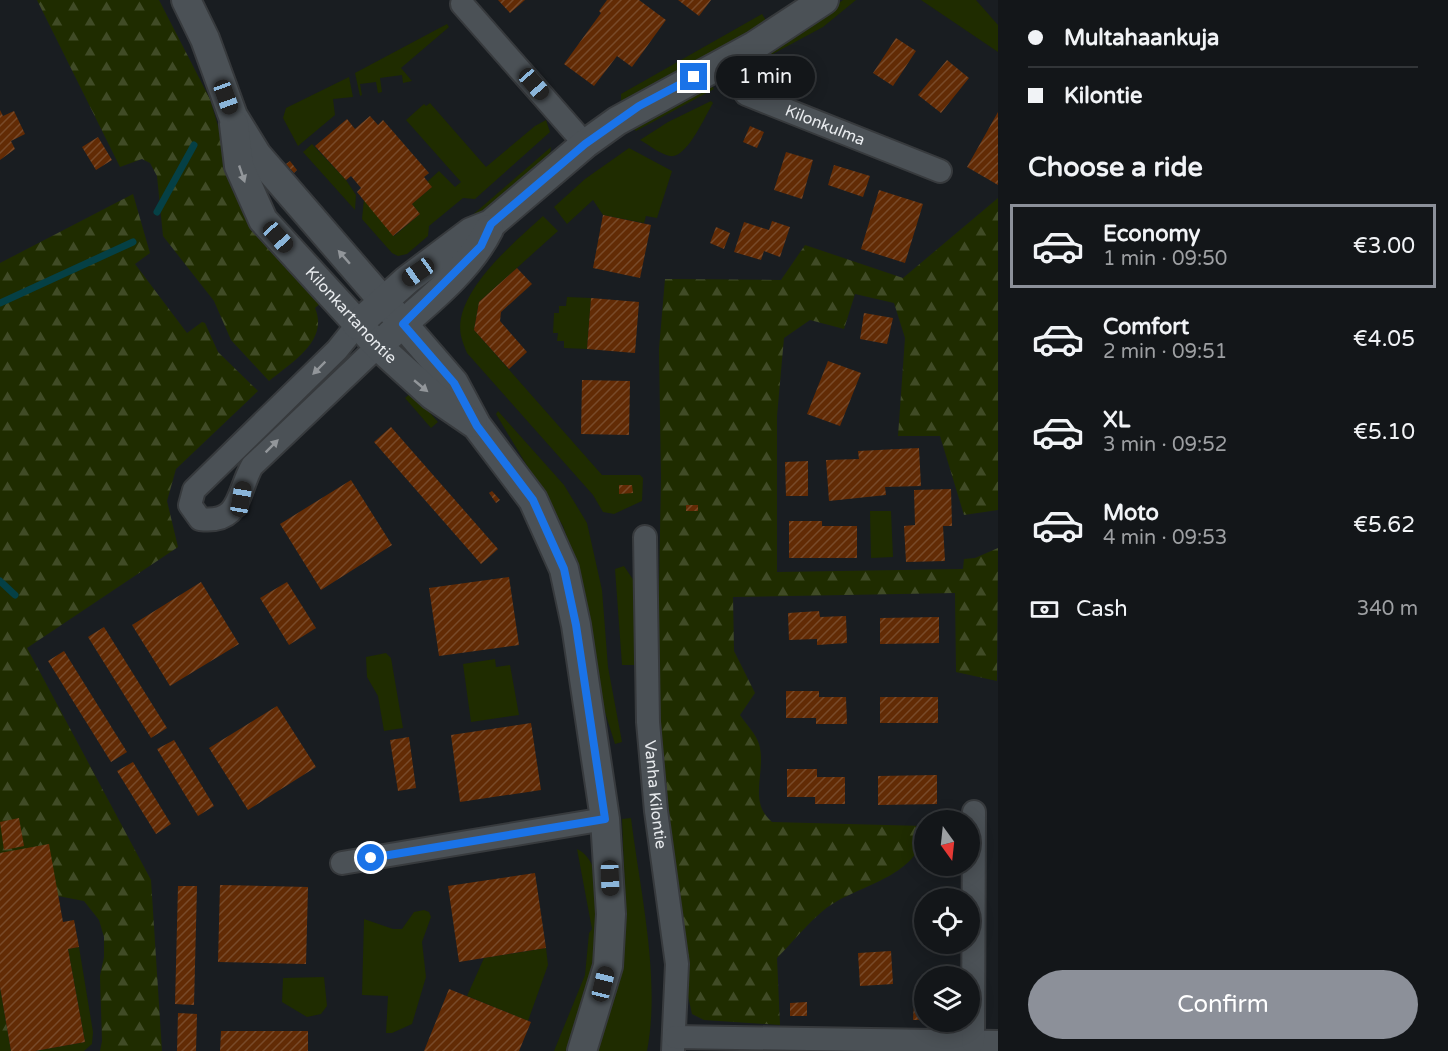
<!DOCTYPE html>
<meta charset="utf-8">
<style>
body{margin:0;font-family:"Varela Round",sans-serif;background:#1c1f22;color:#f1f3f6;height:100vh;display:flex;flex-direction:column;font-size:22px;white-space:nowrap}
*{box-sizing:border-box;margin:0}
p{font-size:20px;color:#9d9fa2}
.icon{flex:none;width:33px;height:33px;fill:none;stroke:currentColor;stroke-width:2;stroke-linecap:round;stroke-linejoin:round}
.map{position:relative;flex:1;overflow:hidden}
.drawer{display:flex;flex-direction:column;background:#131619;width:450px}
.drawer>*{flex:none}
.top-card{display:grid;align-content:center;height:132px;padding:0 30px;background:#131619}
.needle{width:39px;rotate:165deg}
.buttons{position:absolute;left:914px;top:810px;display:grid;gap:12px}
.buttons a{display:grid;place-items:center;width:66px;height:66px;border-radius:50%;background:#131619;box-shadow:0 3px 15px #0003,0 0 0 2px #323538;font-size:30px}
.end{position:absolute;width:27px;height:27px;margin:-14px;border:8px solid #1a73e8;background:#fff;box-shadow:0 0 0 3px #fff}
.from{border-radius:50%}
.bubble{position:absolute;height:42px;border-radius:21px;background:#131619;box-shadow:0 3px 15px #0003,0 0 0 2px #323538;font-size:20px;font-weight:600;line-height:42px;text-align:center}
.car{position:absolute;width:18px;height:36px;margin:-18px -9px;border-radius:8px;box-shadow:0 0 4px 2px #0007;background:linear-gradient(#222 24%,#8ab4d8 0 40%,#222 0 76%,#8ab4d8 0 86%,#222 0)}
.top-card b{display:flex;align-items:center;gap:21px;height:57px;font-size:22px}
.top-card b+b{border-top:2px solid #323538}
.top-card i{width:15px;height:15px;background:#f1f3f6}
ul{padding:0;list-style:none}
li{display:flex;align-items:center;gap:18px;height:84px;margin:0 12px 9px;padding:0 18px;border:3px solid transparent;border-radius:0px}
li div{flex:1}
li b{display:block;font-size:22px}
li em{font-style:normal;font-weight:600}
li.active{border-color:#8c9099}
li>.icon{width:54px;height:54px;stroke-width:1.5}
h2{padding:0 30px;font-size:27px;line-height:72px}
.pay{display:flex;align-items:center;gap:15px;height:66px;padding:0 30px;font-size:22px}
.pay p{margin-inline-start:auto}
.primary-button{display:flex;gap:12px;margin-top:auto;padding:12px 30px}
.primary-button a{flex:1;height:69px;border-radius:36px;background:#8c9099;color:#fff;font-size:24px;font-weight:600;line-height:69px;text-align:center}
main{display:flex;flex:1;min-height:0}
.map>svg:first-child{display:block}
</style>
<main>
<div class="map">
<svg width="998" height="1051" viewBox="0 0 998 1051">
<defs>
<pattern id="forest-firs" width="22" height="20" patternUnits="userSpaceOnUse" patternTransform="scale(1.5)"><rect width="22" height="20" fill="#1f2c00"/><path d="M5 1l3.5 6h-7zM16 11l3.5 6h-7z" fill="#404b26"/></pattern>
<pattern id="building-hatch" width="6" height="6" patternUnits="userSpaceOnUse" patternTransform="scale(1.5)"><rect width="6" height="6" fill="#622b05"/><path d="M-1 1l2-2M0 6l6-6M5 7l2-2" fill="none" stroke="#784a2a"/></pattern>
</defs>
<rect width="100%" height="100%" fill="#191d21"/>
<path fill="#1f2c00" d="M 843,0 L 856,0 L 823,27 L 769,56 L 766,55 Z
M 921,0 L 976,0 L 998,25 L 998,52 Z
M 762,14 L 769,25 L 623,102 L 621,101 L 621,94 Z
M 447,24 L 449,27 L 401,68 L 412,81 L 403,83 L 402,75 L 380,78 L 382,92 L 378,93 L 376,82 L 360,84 L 362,95 L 360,96 L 355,73 Z
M 349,77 L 353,97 L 333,99 L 335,115 L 298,146 L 283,118 L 286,108 Z
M 710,83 L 714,89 L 636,131 L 630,127 Z
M 711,101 L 713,103 C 705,116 687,159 670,156 C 660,154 649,145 640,140 L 668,122 Z
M 430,103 L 486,167 L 535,126 L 546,120 L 550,132 L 475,199 L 463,198 L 429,226 L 428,236 L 407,254 L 398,256 L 392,253 L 362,219 L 364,199 L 394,236 L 420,214 L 412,204 L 432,187 L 427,182 L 439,171 L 455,187 L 461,182 L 406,120 L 424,104 L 426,106 Z
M 312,144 L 346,180 L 356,195 L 355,210 L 303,152 Z
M 551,147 L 550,156 L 499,205 L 469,218 Z
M 629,148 L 672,171 L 657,218 L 646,216 L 644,223 L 603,215 L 593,200 L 567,224 L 554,207 L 585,179 Z
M 543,216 L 558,231 L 479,302 L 474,330 L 602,475 L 640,475 L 643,478 L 642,501 L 614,514 L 603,512 L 593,495 L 467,353 C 465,348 462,341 461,336 C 452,293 516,241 543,216 Z
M 567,297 L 591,298 L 587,349 L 564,348 L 564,341 L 557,341 L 558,333 L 553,333 L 554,313 L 559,313 L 559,306 L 566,306 Z
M 412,392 L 438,422 L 431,428 L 405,398 Z
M 498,411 L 564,485 L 587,523 L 602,590 L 608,667 L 622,742 L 615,744 L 597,687 L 575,561 L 563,526 L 496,414 Z
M 870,511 L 891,511 L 893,557 L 871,558 Z
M 624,566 L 638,587 L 638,665 L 622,665 L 615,569 Z
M 386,653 L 391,658 L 403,728 L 384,731 L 378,696 L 367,677 L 366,657 Z
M 495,659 L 496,667 L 510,665 L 519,715 L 471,722 L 463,664 Z
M 631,818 C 640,891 661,979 647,1051 L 594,1051 L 623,955 L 626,916 L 622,819 Z
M 577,849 C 625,872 581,1012 570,1051 L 554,1051 L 585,975 L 589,933 L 592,929 Z
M 424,910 L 429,912 L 431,917 L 422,942 L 426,977 L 412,1024 L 392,1033 L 386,1033 L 388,996 L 362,995 L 364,919 L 393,929 L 402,929 L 414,912 Z
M 79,947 L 93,1032 L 92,1044 L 84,1051 L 35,1051 L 85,1042 L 68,949 Z
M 546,948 L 548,965 L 528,1021 L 467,996 L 484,958 Z
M 324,977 L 327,1006 L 321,1014 L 307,1017 L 282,1002 L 283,978 Z"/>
<path fill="url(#forest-firs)" d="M 37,0 L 159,0 L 210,99 L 239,197 L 322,302 L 315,308 C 329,341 292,362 269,381 L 231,340 L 214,301 L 163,236 L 157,176 L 150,163 L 142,159 L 120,167 Z
M 133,194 L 150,253 L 135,264 L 187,333 L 202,322 L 205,323 L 218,352 L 258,391 L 176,469 L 167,501 L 178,547 L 27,648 L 151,880 L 162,1051 L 100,1051 L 102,1041 L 100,976 L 104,957 L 104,937 L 99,920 L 84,901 L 58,896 L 0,853 L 0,263 Z
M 998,198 L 998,510 L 964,515 L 940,436 L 898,436 L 905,338 L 894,303 L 855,294 L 844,329 L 810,320 L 784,338 L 777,416 L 777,572 L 963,569 L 964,559 L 975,558 L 998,548 L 997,681 L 956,672 L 955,593 L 733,597 L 734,651 L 755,693 L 740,715 C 746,724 756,734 759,744 C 767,771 747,801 772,822 L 924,826 C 924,873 867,883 834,903 C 815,914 793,942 777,958 L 780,1025 L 704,1020 L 692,1014 L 688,996 L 657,695 L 661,479 L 659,349 L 665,279 L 781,280 L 805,245 L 903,278 Z
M 0,987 L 11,1051 L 0,1051 Z"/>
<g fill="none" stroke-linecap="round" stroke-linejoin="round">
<path stroke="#054045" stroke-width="7" d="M 157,212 L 194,145
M 0,303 L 133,242
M 0,581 L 15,595"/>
</g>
<path fill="url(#building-hatch)" d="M 498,0 L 525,0 L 510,13 Z
M 607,0 L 639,0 L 666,20 L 632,67 L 617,56 L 594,86 L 564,64 L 601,13 L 599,11 Z
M 678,0 L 711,0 L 699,16 Z
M 896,38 L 916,51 L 893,86 L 873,73 Z
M 947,60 L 969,78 L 941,113 L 918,95 Z
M 0,110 L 3,116 L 14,111 L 25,134 L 11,141 L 15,149 L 0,160 Z
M 998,112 L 998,185 L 967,167 Z
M 370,116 L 378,125 L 383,120 L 429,173 L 424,177 L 432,187 L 412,204 L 420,214 L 393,236 L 357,192 L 361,188 L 351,176 L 346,180 L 315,146 L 347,119 L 355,129 Z
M 750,126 L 764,132 L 757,148 L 743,142 Z
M 98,137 L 112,160 L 96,170 L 82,147 Z
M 786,152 L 813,160 L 802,199 L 774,190 Z
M 290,161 L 297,170 L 294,173 L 286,164 Z
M 834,165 L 870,176 L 863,197 L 828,185 Z
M 879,190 L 923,204 L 905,263 L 861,249 Z
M 603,215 L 651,225 L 640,278 L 593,268 Z
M 772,221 L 790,227 L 780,257 L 764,251 L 761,260 L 734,252 L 744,222 L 769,230 Z
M 716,227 L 730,233 L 724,249 L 710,243 Z
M 517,268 L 532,284 L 501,312 L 500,321 L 527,352 L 509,369 L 474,330 L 479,302 Z
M 591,298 L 639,302 L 635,353 L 587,349 Z
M 864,313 L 893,318 L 887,344 L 860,339 Z
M 828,361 L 861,373 L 840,426 L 807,414 Z
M 582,380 L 630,381 L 629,435 L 581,434 Z
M 391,427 L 498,549 L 481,564 L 374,442 Z
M 919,448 L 921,486 L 885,487 L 886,495 L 829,501 L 826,460 L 859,459 L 858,451 Z
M 808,461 L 808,496 L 786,496 L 785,462 Z
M 351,480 L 392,545 L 321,590 L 280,524 Z
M 619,485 L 632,485 L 633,493 L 619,494 Z
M 951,489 L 952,526 L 943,526 L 945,561 L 906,562 L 904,526 L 915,525 L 914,490 Z
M 492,491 L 500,500 L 496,503 L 489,493 Z
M 686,505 L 698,505 L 698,511 L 686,511 Z
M 789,521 L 822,521 L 822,526 L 857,526 L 857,558 L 789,558 Z
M 509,577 L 519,645 L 439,656 L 429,588 Z
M 201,582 L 239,644 L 170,686 L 132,625 Z
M 287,582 L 316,628 L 289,645 L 260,598 Z
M 819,611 L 820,617 L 846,616 L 847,643 L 817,645 L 817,639 L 789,640 L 788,613 Z
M 939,617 L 939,643 L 880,644 L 880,618 Z
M 104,627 L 167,728 L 151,738 L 88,637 Z
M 64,651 L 127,752 L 111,762 L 48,661 Z
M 786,691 L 819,691 L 819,697 L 846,697 L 847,724 L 816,724 L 816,718 L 786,718 Z
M 880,697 L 938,697 L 938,723 L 880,723 Z
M 277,706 L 316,767 L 248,810 L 209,748 Z
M 531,723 L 541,790 L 460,802 L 451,735 Z
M 409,737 L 416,788 L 398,791 L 390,740 Z
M 174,740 L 214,806 L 198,816 L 157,749 Z
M 133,762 L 171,824 L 156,834 L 117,771 Z
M 787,769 L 817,769 L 817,777 L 845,777 L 845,804 L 815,804 L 815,797 L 787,797 Z
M 937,775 L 937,804 L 878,805 L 878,776 Z
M 19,818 L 24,846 L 4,850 L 0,822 Z
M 49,844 L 63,922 L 74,920 L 79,947 L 68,949 L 85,1042 L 35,1051 L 11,1051 L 0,987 L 0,853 Z
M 535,873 L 546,948 L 459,962 L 448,886 Z
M 220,885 L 308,887 L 306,964 L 218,962 Z
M 178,886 L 197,886 L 194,1005 L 175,1004 Z
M 935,944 L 956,944 L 956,949 L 935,949 Z
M 891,951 L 893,984 L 860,986 L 858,953 Z
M 449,989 L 531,1022 L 519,1051 L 424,1051 Z
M 807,1002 L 807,1016 L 790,1016 L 790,1003 Z
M 914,1004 L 924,1004 L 924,1020 L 913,1020 Z
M 178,1013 L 197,1014 L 196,1051 L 177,1051 Z
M 221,1031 L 308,1031 L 308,1051 L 220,1051 Z"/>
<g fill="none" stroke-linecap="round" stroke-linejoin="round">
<defs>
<g id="minor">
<path d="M 462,4 L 585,144"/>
<path id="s1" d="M 727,60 L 746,94 L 940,171"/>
<path d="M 357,325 L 337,350 L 194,490 L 190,505 L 200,519 C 241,524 237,493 252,466 L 378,346"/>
<path id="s2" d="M 645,537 L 648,722 L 656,811 L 677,964 L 673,1051"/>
<path d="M 342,863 L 605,819"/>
<path d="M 675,1037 L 998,1042"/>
<path d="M 973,1042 L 974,812"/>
</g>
<g id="tertiary">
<path d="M 186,0 L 205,39 L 233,116 L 257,155 L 454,383 L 477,426 L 533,500 L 564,569 L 576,625 L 605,819 L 611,914 L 608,966 L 582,1051"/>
<path id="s3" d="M 234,124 L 239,166 L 263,220 L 378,346 L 432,395 L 473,423"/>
<path d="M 357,325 L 407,280 L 471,232 L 491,224 L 585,144 L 617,121 L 754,46 L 824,0"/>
<path d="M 390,335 C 425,304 468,271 489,229"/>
</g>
</defs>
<use href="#minor" stroke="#373a3d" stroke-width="26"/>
<use href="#tertiary" stroke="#373a3d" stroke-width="32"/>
<use href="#minor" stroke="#4b5156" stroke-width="22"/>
<use href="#tertiary" stroke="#4b5156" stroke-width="28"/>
</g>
<defs><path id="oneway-solid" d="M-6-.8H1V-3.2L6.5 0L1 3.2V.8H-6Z" transform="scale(1.5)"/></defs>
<g fill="#92969a">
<use href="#oneway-solid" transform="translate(242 174) rotate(71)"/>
<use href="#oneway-solid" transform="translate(344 257) rotate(-131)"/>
<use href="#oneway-solid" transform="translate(319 368) rotate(135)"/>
<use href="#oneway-solid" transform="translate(421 386) rotate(40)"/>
<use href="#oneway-solid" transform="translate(272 446) rotate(-45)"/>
</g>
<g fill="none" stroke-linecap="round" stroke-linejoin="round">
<path stroke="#1a73e8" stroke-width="8" d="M 371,858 L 605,819 L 576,625 L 564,569 L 533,500 L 477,426 L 454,383 L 403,324 L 481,246 L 491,224 L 585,144 L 639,106 L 694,77"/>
</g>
<g text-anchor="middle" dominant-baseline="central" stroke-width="4.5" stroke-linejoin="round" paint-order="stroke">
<g font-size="16" fill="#e8ebee" stroke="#101418">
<text stroke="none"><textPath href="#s1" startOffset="124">Kilonkulma</textPath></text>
<text stroke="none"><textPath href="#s3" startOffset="231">Kilonkartanontie</textPath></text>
<text stroke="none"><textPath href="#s2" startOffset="258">Vanha Kilontie</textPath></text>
</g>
</g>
</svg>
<div class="buttons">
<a><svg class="needle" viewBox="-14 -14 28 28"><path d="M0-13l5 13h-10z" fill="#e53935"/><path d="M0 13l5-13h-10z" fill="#9d9fa2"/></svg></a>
<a><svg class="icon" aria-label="locate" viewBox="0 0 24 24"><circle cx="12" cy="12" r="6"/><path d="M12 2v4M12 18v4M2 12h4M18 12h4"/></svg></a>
<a><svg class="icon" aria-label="layers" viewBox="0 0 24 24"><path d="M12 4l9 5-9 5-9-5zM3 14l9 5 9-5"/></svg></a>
</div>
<i class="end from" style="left:371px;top:858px"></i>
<i class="end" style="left:694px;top:77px"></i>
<div class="bubble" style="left:716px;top:56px;width:99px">1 min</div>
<i class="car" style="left:534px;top:84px;rotate:139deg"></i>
<i class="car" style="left:226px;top:97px;rotate:160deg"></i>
<i class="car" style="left:278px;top:237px;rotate:138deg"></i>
<i class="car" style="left:418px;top:272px;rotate:235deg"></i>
<i class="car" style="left:241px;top:499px;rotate:10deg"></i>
<i class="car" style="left:610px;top:878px;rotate:178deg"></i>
<i class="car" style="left:603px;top:984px;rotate:14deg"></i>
</div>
<section class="drawer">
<div class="top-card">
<b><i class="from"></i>Multahaankuja</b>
<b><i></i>Kilontie</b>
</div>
<h2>Choose a ride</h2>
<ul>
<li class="active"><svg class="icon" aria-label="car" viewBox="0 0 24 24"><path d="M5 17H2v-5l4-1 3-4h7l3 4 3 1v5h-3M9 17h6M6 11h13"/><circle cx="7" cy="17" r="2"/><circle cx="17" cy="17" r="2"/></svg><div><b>Economy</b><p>1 min · 09:50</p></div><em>€3.00</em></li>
<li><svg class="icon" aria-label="car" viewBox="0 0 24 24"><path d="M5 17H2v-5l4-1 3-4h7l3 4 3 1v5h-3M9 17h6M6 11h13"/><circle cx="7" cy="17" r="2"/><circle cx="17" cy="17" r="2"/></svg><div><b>Comfort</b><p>2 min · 09:51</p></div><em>€4.05</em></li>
<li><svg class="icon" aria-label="car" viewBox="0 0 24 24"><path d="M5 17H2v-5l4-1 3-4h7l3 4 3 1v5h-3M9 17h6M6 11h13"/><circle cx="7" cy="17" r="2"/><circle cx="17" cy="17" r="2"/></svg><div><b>XL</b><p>3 min · 09:52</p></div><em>€5.10</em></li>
<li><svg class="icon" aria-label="car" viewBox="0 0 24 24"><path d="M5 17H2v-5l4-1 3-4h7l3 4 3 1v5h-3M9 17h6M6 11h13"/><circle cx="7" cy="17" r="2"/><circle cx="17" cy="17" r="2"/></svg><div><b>Moto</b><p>4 min · 09:53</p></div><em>€5.62</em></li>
</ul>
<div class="pay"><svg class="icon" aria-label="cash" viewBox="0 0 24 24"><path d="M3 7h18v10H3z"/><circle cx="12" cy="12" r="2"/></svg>Cash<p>340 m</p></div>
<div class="primary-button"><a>Confirm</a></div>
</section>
</main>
